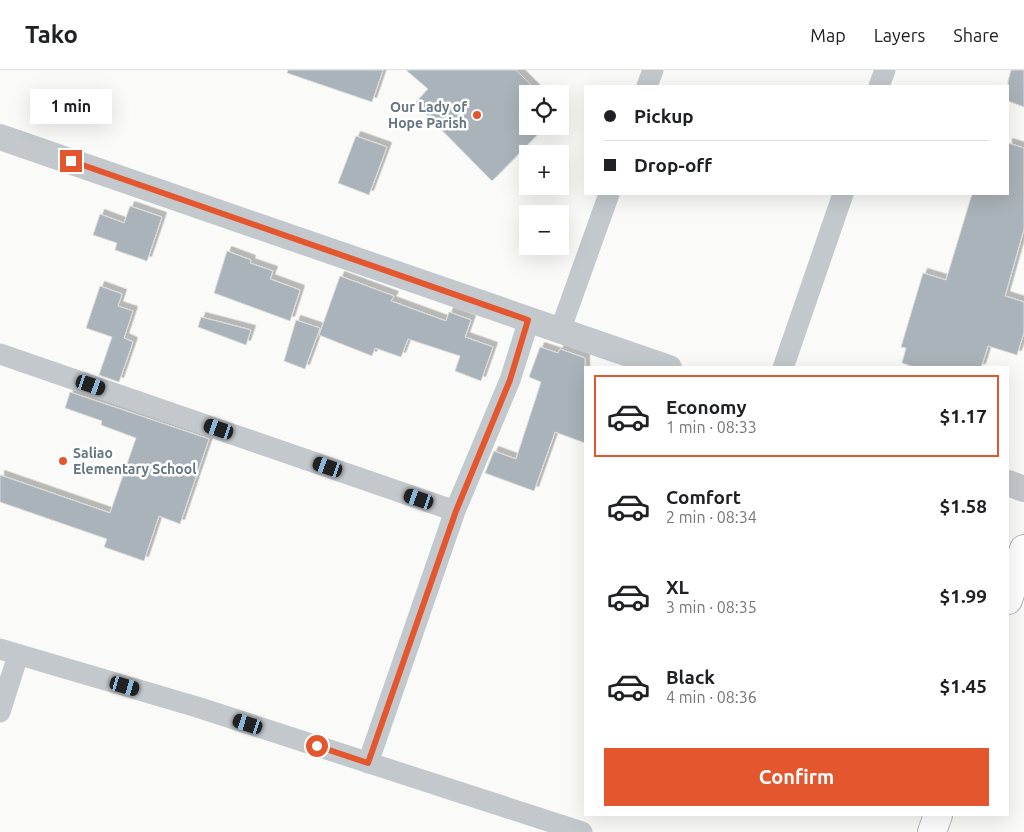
<!DOCTYPE html>
<meta charset="utf-8">
<style>
body{margin:0;font-family:Ubuntu,sans-serif;background:#f2f2f2;color:#202124;height:100vh;display:flex;flex-direction:column;font-size:19px;white-space:nowrap}
*{box-sizing:border-box;margin:0}
p{font-size:16px;color:#757577}
.icon{flex:none;width:28px;height:28px;fill:none;stroke:currentColor;stroke-width:2;stroke-linecap:round;stroke-linejoin:round}
.map{position:relative;flex:1;overflow:hidden}
.panel{position:absolute;left:584px;top:296px;width:425px;height:450px;display:flex;flex-direction:column;background:#fff;border-radius:0px;box-shadow:0 5px 20px #0002}
.panel>*{flex:none}
.banner{position:absolute;left:584px;top:15px;width:425px;height:110px;border-radius:0px;box-shadow:0 5px 20px #0002;display:grid;align-content:center;height:110px;padding:0 20px;background:#fff}
.buttons{position:absolute;left:519px;top:15px;display:grid;gap:10px}
.buttons a{display:grid;place-items:center;width:50px;height:50px;border-radius:0px;background:#fff;box-shadow:0 5px 20px #0002;font-size:25px}
.end{position:absolute;width:22px;height:22px;margin:-11px;border:6px solid #e4572e;background:#fff;box-shadow:0 0 0 2px #fff}
.from{border-radius:50%}
.bubble{position:absolute;height:35px;border-radius:0px;background:#fff;box-shadow:0 5px 20px #0002;font-size:16px;font-weight:700;line-height:35px;text-align:center}
.car{position:absolute;width:15px;height:30px;margin:-15px -8px;border-radius:6px;box-shadow:0 0 4px 1px #0007;background:linear-gradient(#222 24%,#8ab4d8 0 40%,#222 0 76%,#8ab4d8 0 86%,#222 0)}
.banner b{display:flex;align-items:center;gap:18px;height:48px;font-size:19px}
.banner b+b{border-top:1px solid #e0e0e0}
.banner i{width:12px;height:12px;background:#202124}
ul{padding:9px 0 0;list-style:none}
li{display:flex;align-items:center;gap:15px;height:82px;margin:0 10px 8px;padding:0 10px;border:2px solid transparent;border-radius:0px}
li div{flex:1}
li b{display:block;font-size:19px}
li em{font-style:normal;font-weight:700}
li.current{border-color:#e4572e}
li>.icon{width:45px;height:45px;stroke-width:1.5}
.action{display:flex;gap:10px;margin-top:auto;padding:10px 20px}
.action a{flex:1;height:58px;border-radius:0px;background:#e4572e;color:#fff;font-size:20px;font-weight:700;line-height:58px;text-align:center}
header{display:flex;align-items:center;gap:30px;box-sizing:border-box;height:70px;padding:0 25px;background:#fff;border-bottom:1px solid #e0e0e0}
header strong{font-size:24px}
nav{display:flex;gap:28px;margin-inline-start:auto;font-size:18px}
.map>svg:first-child{display:block}
</style>
<header>
<strong>Tako</strong>
<nav><a>Map</a><a>Layers</a><a>Share</a></nav>
</header>
<div class="map">
<svg width="1024" height="762" viewBox="0 0 1024 762">
<defs>
<filter id="shadow"><feDropShadow dx="4.5" dy="-4.5" stdDeviation="0" flood-color="#0004"/></filter>
</defs>
<rect width="100%" height="100%" fill="#fafaf8"/>
<path fill="#aab3b9" stroke="#dcdcda" filter="url(#shadow)" d="M 288,0 L 383,0 L 372,32 L 287,3 Z
M 406,0 L 516,0 L 540,24 L 528,24 L 528,56 L 546,56 L 492,111 L 415,33 L 428,19 Z
M 1011,0 L 1024,0 L 1024,37 L 1008,31 L 1008,11 Z
M 356,66 L 387,77 L 369,125 L 338,113 Z
M 1008,73 L 1024,78 L 1024,159 L 1005,226 L 1024,232 L 1024,262 L 1017,285 L 988,276 L 981,298 L 916,298 L 902,293 L 906,278 L 901,277 L 923,203 L 946,210 L 972,124 L 1008,124 Z
M 130,136 L 162,147 L 147,191 L 115,180 L 117,173 L 93,165 L 100,144 L 124,153 Z
M 227,181 L 251,190 L 250,193 L 273,201 L 270,209 L 300,220 L 290,251 L 214,223 Z
M 340,206 L 394,226 L 391,231 L 446,251 L 449,242 L 471,250 L 465,267 L 493,277 L 481,311 L 455,301 L 460,286 L 408,269 L 401,287 L 375,278 L 372,286 L 319,265 Z
M 100,216 L 122,224 L 118,236 L 133,241 L 124,268 L 133,272 L 119,312 L 99,305 L 112,267 L 86,258 Z
M 201,247 L 251,260 L 246,275 L 198,257 Z
M 296,250 L 320,258 L 305,299 L 284,291 Z
M 540,277 L 558,283 L 560,279 L 585,288 L 585,373 L 555,362 L 534,421 L 485,403 L 494,381 L 516,389 L 541,312 L 529,307 Z
M 70,322 L 209,369 L 180,454 L 159,446 L 144,491 L 104,477 L 107,469 L 0,432 L 0,405 L 110,443 L 136,368 L 101,355 L 102,351 L 65,338 Z"/>
<g fill="none" stroke-linecap="round" stroke-linejoin="round">
<defs>
<path id="trunk" d="M 1008,530 L 1024,479
M 932,762 L 938,745"/>
</defs>
<use href="#trunk" stroke="#b4b9bd" stroke-width="30"/>
<path stroke="#c3c8cc" stroke-width="21" d="M 647,16 L 653,0
M 879,16 L 885,0
M 560,261 L 609,124
M 0,284 L 455,441
M 783,298 L 843,124
M 0,579 L 197,637 L 582,762
M 0,642 L 18,585
M 368,693 L 455,441 L 510,310 L 529,250"/>
<path stroke="#c3c8cc" stroke-width="26" d="M 0,67 L 669,298
M 1008,413 L 1024,419"/>
<use href="#trunk" stroke="#fff" stroke-width="28"/>
</g>
<g fill="none" stroke-linecap="round" stroke-linejoin="round">
<path stroke="#e4572e" stroke-width="6" d="M 71,91 L 528,250 L 510,310 L 456,441 L 368,693 L 317,676"/>
</g>
<g fill="#e4572e" stroke="#fff" stroke-width="2">
<circle cx="477" cy="45" r="5"/>
<circle cx="63" cy="391" r="5"/>
</g>
<g text-anchor="middle" dominant-baseline="central" stroke-width="5" stroke-linejoin="round" paint-order="stroke">
<g font-size="14" font-weight="bold" fill="#657683" stroke="#fff" text-anchor="end">
<text x="467" y="37">Our Lady of<tspan x="467" dy="16">Hope Parish</tspan></text>
<text x="73" y="383" text-anchor="start">Saliao<tspan x="73" dy="16">Elementary School</tspan></text>
</g>
</g>
</svg>
<div class="buttons">
<a><svg class="icon" aria-label="locate" viewBox="0 0 24 24"><circle cx="12" cy="12" r="6"/><path d="M12 2v4M12 18v4M2 12h4M18 12h4"/></svg></a>
<a>+</a>
<a>−</a>
</div>
<i class="end from" style="left:317px;top:676px"></i>
<i class="end" style="left:71px;top:91px"></i>
<div class="bubble" style="left:30px;top:19px;width:82px">1 min</div>
<i class="car" style="left:91px;top:315px;rotate:109deg"></i>
<i class="car" style="left:219px;top:359px;rotate:289deg"></i>
<i class="car" style="left:328px;top:397px;rotate:289deg"></i>
<i class="car" style="left:419px;top:429px;rotate:289deg"></i>
<i class="car" style="left:125px;top:616px;rotate:106deg"></i>
<i class="car" style="left:248px;top:654px;rotate:288deg"></i>
<div class="banner">
<b><i class="from"></i>Pickup</b>
<b><i></i>Drop-off</b>
</div>
<section class="panel">
<ul>
<li class="current"><svg class="icon" aria-label="car" viewBox="0 0 24 24"><path d="M5 17H2v-5l4-1 3-4h7l3 4 3 1v5h-3M9 17h6M6 11h13"/><circle cx="7" cy="17" r="2"/><circle cx="17" cy="17" r="2"/></svg><div><b>Economy</b><p>1 min · 08:33</p></div><em>$1.17</em></li>
<li><svg class="icon" aria-label="car" viewBox="0 0 24 24"><path d="M5 17H2v-5l4-1 3-4h7l3 4 3 1v5h-3M9 17h6M6 11h13"/><circle cx="7" cy="17" r="2"/><circle cx="17" cy="17" r="2"/></svg><div><b>Comfort</b><p>2 min · 08:34</p></div><em>$1.58</em></li>
<li><svg class="icon" aria-label="car" viewBox="0 0 24 24"><path d="M5 17H2v-5l4-1 3-4h7l3 4 3 1v5h-3M9 17h6M6 11h13"/><circle cx="7" cy="17" r="2"/><circle cx="17" cy="17" r="2"/></svg><div><b>XL</b><p>3 min · 08:35</p></div><em>$1.99</em></li>
<li><svg class="icon" aria-label="car" viewBox="0 0 24 24"><path d="M5 17H2v-5l4-1 3-4h7l3 4 3 1v5h-3M9 17h6M6 11h13"/><circle cx="7" cy="17" r="2"/><circle cx="17" cy="17" r="2"/></svg><div><b>Black</b><p>4 min · 08:36</p></div><em>$1.45</em></li>
</ul>
<div class="action"><a>Confirm</a></div>
</section>
</div>
